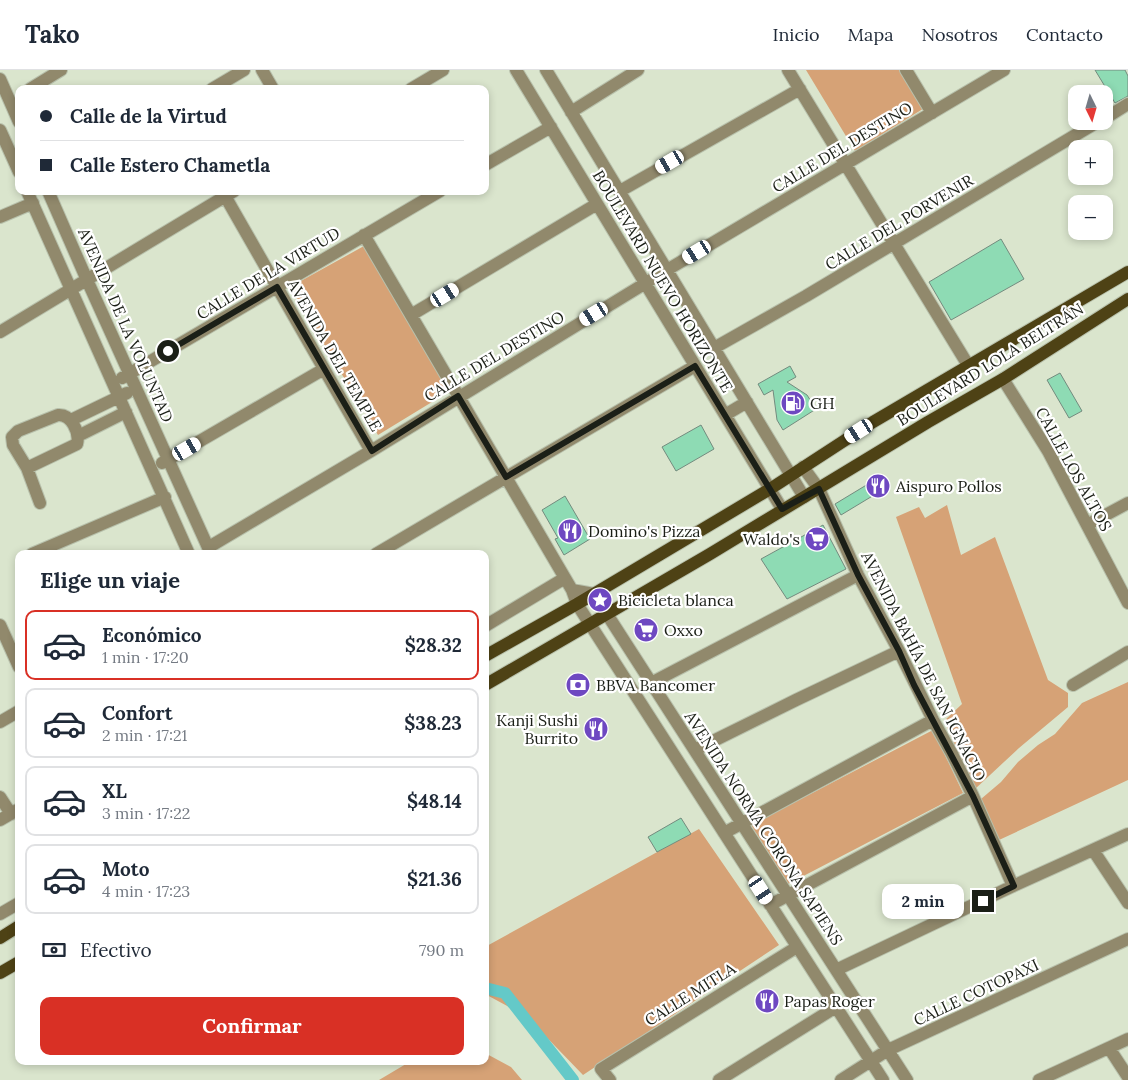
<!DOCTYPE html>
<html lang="es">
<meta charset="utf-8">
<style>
body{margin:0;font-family:Lora,serif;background:#f2f2f3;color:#1f2937;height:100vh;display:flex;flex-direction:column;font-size:19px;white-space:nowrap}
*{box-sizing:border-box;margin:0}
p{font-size:16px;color:#747a83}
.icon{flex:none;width:28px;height:28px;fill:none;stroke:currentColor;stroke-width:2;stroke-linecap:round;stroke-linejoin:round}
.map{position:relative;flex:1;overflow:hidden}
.drawer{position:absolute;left:15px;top:480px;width:474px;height:515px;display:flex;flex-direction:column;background:#fff;border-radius:10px;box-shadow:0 2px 8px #0003}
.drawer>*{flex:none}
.banner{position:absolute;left:15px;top:15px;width:474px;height:110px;border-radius:10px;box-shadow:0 2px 8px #0003;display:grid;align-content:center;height:110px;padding:0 25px;background:#fff}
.needle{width:32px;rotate:175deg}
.controls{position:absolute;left:1068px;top:15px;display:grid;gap:10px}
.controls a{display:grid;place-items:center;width:45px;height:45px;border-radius:10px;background:#fff;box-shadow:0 2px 8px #0003;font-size:25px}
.end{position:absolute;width:22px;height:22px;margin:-11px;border:6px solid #1b1f17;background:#fff;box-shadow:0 0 0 2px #fff}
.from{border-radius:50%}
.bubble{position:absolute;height:35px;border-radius:10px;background:#fff;box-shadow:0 2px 8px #0003;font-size:16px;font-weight:700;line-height:35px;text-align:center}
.car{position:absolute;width:15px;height:30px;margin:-15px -8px;border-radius:6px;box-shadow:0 0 4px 1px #0007;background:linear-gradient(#fff 24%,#345 0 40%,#fff 0 76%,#345 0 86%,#fff 0)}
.banner b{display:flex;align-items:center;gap:18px;height:48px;font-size:19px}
.banner b+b{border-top:1px solid #e0e1e3}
.banner i{width:12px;height:12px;background:#1f2937}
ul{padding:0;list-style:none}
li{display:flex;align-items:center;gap:15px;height:70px;margin:0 10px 8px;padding:0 15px;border:2px solid #e0e1e3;border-radius:10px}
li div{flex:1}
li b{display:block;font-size:19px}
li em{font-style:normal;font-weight:700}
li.current{border-color:#d93025}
li>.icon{width:45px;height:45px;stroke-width:1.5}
h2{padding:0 25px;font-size:22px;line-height:60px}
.pay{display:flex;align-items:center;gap:12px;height:55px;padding:0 25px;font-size:19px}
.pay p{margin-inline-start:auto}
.cta{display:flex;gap:10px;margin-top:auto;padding:10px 25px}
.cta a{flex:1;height:58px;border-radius:10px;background:#d93025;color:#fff;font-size:20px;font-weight:700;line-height:58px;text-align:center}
header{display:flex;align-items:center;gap:30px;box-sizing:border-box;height:70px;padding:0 25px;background:#fff;border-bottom:1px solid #e0e1e3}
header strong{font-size:24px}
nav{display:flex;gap:28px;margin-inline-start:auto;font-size:18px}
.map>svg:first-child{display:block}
</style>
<header>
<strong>Tako</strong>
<nav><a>Inicio</a><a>Mapa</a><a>Nosotros</a><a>Contacto</a></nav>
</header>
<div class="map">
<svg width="1128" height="1010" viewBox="0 0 1128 1010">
<rect width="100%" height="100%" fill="#dae5cd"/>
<path fill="#d6a276" d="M 806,0 L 904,0 L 926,37 L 855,81 Z
M 364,176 L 450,321 L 378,365 L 290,217 Z
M 947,435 L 961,485 L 995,467 L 1048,610 L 1068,623 L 1068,637 L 1019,678 L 975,719 L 944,651 L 962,634 L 896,447 L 919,437 L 925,448 Z
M 1128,612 L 1128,710 L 999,770 L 981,729 L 1001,712 L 1018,692 L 1038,675 L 1055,664 L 1082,633 Z
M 933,660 L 963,723 L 788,814 L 751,755 Z
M 699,759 L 779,875 L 583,1005 L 526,946 L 485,924 L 485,877 Z
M 485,983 L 511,997 L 522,1010 L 379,1010 L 411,991 L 485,991 Z"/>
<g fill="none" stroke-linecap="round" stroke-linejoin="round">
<path stroke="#64c9c8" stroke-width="12" d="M 485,918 L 505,923 L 573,1010"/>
</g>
<path fill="#8edbb4" stroke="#738b7e" d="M 1095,0 L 1125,0 L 1128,6 L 1128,26 L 1115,33 Z
M 1001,169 L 1024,209 L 951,250 L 929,212 Z
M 790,296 L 796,307 L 787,312 L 807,325 L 816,339 L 783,360 L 777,350 L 773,320 L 764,325 L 758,314 Z
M 1060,303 L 1082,341 L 1069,348 L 1047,310 Z
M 701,355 L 714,379 L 676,401 L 662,377 Z
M 883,405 L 889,416 L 841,445 L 835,434 Z
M 565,426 L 590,469 L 564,485 L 555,469 L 558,468 L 542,440 Z
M 823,455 L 846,499 L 787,529 L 761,489 Z
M 681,748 L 691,764 L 657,782 L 648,767 Z"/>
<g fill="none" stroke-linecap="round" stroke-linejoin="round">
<defs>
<path id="minor" d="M 262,0 L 273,19
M 516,0 L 782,439
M 546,0 L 804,427
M 788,0 L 968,295
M 906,0 L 932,43
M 0,9 L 19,52
M 30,19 L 61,0
M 212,19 L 244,0
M 411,19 L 443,0
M 571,42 L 638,0
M 1104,49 L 1128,34
M 0,60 L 19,102
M 485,95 L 551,57
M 27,121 L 189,484
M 48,121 L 87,210 L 211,484
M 620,121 L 800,19
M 225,126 L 371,381
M 0,147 L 33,133
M 364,165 L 572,520 L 577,534 L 883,1010
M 411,245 L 597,134
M 0,262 L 234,121
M 714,278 L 806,226 L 1099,51
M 122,308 L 440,121
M 1003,309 L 1048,381 L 1128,533
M 58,345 C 71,344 80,362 77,374 L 27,398 L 13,375 L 12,367 L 18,361 Z
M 725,345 L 747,332
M 71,350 L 127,323
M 78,366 L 126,342
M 162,393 L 324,299
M 803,397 L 819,419 L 858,505 L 899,581 L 933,650 L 952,684 L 973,726 L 1013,816
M 27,398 L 40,433
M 1087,455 L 1128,433
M 209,477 L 371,381 L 667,200 L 1004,0
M 32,484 L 165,427
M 376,484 L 695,296
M 572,520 L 594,524 L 907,1010
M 0,555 L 19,597
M 485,556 L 565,508
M 651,613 L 858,505
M 1073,615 L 1128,582
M 0,652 L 19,641
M 695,680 L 796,630 L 899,581
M 0,727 L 11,744
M 0,750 L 19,739
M 724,763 L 933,650
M 1093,780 L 1128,833
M 770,835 L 973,726
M 0,844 L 19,833
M 836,900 L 1013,816 L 1128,764
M 1109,978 L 1128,1007
M 610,1010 L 601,999 L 797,877
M 719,1010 L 836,937
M 841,1010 L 888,980 L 1128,869
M 1039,1010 L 1128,969"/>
<path id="major" d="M 485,586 L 577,534 L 770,419 L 873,352 L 1128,202
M 485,615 L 710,484 L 928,352 L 1003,309 L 1128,229
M 0,868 L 19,856
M 0,903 L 19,892"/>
</defs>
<use href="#minor" stroke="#b8c1ac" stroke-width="14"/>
<use href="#major" stroke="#b8c1ac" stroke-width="14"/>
<use href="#minor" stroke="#91896c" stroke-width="12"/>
<use href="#major" stroke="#4e4215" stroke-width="12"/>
</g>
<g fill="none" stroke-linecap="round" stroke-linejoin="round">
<path stroke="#1b1f17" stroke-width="6" d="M 168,281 L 277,217 L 372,381 L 458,326 L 506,407 L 695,296 L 782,439 L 819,419 L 858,505 L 899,581 L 914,615 L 973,726 L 1014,816 L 983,831"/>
</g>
<defs>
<symbol id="fuel-disc" viewBox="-11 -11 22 22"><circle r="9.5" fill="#6e48c1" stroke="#fff"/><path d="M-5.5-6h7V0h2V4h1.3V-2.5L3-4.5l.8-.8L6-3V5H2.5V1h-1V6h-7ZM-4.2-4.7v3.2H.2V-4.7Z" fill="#fff"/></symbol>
<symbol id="restaurant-disc" viewBox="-11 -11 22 22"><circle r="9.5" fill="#6e48c1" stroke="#fff"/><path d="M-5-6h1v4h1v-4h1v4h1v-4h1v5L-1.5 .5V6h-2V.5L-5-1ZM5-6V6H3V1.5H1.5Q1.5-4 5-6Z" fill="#fff"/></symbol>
<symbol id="supermarket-disc" viewBox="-11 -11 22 22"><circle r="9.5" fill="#6e48c1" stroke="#fff"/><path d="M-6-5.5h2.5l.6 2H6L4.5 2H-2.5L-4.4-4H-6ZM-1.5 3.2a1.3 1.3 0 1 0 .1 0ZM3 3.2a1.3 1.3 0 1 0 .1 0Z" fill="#fff"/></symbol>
<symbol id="sight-disc" viewBox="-11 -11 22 22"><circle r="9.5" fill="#6e48c1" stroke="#fff"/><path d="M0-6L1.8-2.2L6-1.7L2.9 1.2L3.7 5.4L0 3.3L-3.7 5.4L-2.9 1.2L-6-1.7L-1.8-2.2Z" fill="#fff"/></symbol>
<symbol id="bank-disc" viewBox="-11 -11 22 22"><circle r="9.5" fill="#6e48c1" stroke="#fff"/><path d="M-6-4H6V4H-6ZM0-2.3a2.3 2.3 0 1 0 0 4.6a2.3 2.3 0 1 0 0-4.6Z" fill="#fff"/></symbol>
</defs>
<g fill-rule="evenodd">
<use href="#fuel-disc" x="779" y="319" width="28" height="28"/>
<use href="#restaurant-disc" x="864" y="402" width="28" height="28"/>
<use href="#restaurant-disc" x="556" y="447" width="28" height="28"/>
<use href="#supermarket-disc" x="803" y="455" width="28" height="28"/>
<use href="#sight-disc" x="586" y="516" width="28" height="28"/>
<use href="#supermarket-disc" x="632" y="546" width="28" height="28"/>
<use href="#bank-disc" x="564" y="601" width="28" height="28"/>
<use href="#restaurant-disc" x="582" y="645" width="28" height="28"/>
<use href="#restaurant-disc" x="753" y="917" width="28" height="28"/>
</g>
<g text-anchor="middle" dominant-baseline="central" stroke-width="4.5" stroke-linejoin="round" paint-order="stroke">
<g font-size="16" fill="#1b1f17" stroke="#fff">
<text transform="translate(842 77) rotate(-31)">CALLE DEL DESTINO</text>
<text transform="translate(899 152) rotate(-31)">CALLE DEL PORVENIR</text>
<text transform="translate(268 203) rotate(-31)">CALLE DE LA VIRTUD</text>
<text transform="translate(663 211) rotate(59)">BOULEVARD NUEVO HORIZONTE</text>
<text transform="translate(126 255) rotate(66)">AVENIDA DE LA VOLUNTAD</text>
<text transform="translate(335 285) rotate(60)">AVENIDA DEL TEMPLE</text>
<text transform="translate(494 286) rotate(-31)">CALLE DEL DESTINO</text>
<text transform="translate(990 294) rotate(-32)">BOULEVARD LOLA BELTRÁN</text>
<text transform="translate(1074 399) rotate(61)">CALLE LOS ALTOS</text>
<text transform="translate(924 596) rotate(63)">AVENIDA BAHÍA DE SAN IGNACIO</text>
<text transform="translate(764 758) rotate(57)">AVENIDA NORMA CORONA SAPIENS</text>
<text transform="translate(976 922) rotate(-25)">CALLE COTOPAXI</text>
<text transform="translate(690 924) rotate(-32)">CALLE MITLA</text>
</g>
<g font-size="16" fill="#1b1f17" stroke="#fff" text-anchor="start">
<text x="810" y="333">GH</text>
<text x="896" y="416">Aispuro Pollos</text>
<text x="588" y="461">Domino's Pizza</text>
<text x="800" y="469" text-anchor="end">Waldo's</text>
<text x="618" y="530">Bicicleta blanca</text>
<text x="664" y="560">Oxxo</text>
<text x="596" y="615">BBVA Bancomer</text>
<text x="578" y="650" text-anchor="end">Kanji Sushi<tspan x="578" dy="18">Burrito</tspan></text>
<text x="784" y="931">Papas Roger</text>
</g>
</g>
</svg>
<div class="controls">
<a><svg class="needle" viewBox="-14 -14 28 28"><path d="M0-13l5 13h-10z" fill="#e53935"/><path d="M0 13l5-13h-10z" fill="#747a83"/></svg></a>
<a>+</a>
<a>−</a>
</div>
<i class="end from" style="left:168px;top:281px"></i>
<i class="end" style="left:983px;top:831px"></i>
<div class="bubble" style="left:882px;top:814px;width:82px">2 min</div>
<i class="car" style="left:670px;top:92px;rotate:240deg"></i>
<i class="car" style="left:697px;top:182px;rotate:239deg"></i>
<i class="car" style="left:445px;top:225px;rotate:59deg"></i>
<i class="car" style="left:594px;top:244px;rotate:239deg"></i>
<i class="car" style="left:859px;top:361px;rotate:238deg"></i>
<i class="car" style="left:187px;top:379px;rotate:60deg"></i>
<i class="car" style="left:761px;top:820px;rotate:147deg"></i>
<div class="banner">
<b><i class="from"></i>Calle de la Virtud</b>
<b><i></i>Calle Estero Chametla</b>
</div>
<section class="drawer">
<h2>Elige un viaje</h2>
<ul>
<li class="current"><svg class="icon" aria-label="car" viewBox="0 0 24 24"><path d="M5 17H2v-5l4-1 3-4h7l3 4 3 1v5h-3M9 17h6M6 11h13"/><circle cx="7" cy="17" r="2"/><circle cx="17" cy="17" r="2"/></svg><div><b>Económico</b><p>1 min · 17:20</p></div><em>$28.32</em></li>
<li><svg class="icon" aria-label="car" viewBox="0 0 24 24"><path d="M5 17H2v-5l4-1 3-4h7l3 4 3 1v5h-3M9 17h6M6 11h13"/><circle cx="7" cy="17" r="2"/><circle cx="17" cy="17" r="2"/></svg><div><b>Confort</b><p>2 min · 17:21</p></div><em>$38.23</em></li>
<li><svg class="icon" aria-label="car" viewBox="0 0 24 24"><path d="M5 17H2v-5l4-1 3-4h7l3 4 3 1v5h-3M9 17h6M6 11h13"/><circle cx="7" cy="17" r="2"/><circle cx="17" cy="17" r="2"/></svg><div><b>XL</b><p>3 min · 17:22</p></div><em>$48.14</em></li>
<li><svg class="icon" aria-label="car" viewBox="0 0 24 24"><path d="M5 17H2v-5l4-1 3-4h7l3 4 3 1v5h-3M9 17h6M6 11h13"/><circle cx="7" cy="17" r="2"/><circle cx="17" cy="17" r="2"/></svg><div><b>Moto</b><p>4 min · 17:23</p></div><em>$21.36</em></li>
</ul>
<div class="pay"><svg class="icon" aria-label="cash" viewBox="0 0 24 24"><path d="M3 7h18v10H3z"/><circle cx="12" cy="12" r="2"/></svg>Efectivo<p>790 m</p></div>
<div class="cta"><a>Confirmar</a></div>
</section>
</div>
